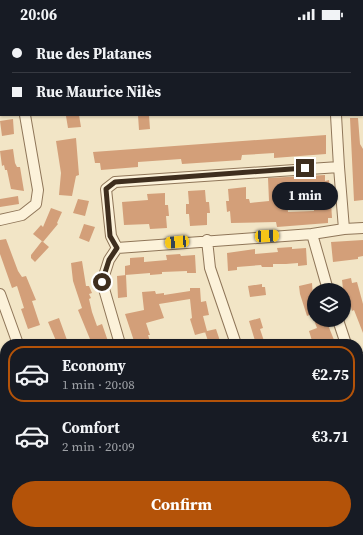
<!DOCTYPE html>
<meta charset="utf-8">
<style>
body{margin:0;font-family:"Source Serif 4",serif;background:#20242c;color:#f1f3f6;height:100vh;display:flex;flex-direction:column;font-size:15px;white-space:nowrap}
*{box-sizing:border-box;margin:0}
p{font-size:13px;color:#9ea1a6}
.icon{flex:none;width:22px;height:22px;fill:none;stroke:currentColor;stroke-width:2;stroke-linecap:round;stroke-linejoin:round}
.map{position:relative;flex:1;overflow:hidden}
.side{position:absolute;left:0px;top:311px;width:363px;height:196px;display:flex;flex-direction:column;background:#171b24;border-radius:16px 16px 0 0;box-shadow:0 1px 3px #0004}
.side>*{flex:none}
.hud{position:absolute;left:0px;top:0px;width:363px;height:88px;box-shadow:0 1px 3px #0004;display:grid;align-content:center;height:88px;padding:0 12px;background:#171b24}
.tools{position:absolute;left:307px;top:255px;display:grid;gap:8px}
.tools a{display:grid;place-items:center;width:44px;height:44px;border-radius:50%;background:#171b24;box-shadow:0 1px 3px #0004;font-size:20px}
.end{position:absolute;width:18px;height:18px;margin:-9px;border:5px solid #3e2e1e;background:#fff;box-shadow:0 0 0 2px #fff}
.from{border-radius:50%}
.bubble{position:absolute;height:28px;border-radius:14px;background:#171b24;box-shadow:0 1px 3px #0004;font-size:13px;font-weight:700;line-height:28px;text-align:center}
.car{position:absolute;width:12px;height:24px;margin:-12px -6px;border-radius:5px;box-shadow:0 0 3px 1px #0007;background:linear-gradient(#f5c518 24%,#345 0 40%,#f5c518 0 76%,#345 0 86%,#f5c518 0)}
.hud b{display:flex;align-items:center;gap:14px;height:38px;font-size:15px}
.hud b+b{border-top:1px solid #363941}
.hud i{width:10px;height:10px;background:#f1f3f6}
ul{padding:7px 0 0;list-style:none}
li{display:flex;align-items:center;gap:12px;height:56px;margin:0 8px 6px;padding:0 4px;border:2px solid transparent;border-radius:16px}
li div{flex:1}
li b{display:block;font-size:15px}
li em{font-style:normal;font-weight:700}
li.selected{border-color:#b45309}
li>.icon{width:36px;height:36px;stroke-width:1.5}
.primary-button{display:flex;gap:8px;margin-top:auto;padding:8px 12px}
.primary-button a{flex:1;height:46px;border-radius:24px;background:#b45309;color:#fff;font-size:16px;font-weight:700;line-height:46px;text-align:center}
.status{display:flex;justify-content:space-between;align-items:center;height:28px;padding:0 20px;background:#171b24;direction:ltr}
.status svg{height:11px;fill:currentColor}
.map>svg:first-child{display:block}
</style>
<div class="status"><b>20:06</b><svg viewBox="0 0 49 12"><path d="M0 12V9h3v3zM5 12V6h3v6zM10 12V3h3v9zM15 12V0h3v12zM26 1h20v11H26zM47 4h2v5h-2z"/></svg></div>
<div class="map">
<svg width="363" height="507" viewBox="0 0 363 507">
<rect width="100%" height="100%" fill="#f2e5c6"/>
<path fill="#d39f79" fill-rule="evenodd" d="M 79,87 L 81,99 L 68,100 L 66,88 Z
M 138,87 L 149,87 L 150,101 L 139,102 Z
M 350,90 L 358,90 L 360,116 L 363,121 L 363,172 L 354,173 Z
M 13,91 L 14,106 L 2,108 L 0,93 Z
M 326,107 L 326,126 L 274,130 L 274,125 L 242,127 L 241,132 L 182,136 L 181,131 L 138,134 L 138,139 L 101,142 L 100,135 L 95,135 L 93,124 Z
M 76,110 L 79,147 L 76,148 L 72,168 L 59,167 L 61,145 L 56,113 Z
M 13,121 L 15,135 L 17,139 L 20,139 L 24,163 L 11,161 L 7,142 L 5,142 L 4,137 L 2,138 L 0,123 Z
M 325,147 L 325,153 L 329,152 L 331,174 L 332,190 L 328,190 L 328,195 L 277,199 L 276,194 L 231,195 L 230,183 L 227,184 L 226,173 L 229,173 L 228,161 L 246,159 L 246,171 L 249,171 L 250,175 L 269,173 L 268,150 ZM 312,161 L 314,183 L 288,184 L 286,163 Z
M 205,162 L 206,174 L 209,174 L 210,185 L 207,185 L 207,197 L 190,198 L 189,186 L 186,186 L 186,176 L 189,176 L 188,163 Z
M 165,165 L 165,177 L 168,177 L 169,188 L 166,188 L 167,200 L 150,201 L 149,196 L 124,197 L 122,174 L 148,172 L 147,166 Z
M 18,168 L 19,176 L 0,179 L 0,171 Z
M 78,171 L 89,173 L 85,188 L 73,185 Z
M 51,180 L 62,184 L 57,195 L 58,196 L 43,214 L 33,206 L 41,197 L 43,199 Z
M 84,196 L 95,199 L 89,214 L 79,210 Z
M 6,211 L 18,243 L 22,249 L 26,248 L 36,272 L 32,273 L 40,297 L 28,301 L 21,281 L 24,280 L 17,258 L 12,260 L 0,226 L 0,212 Z
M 363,212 L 363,228 L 358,229 L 358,231 L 333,234 L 331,214 Z
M 42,213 L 49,219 L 35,234 L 31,230 L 31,227 Z
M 292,219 L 292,221 L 306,220 L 307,237 L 298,238 L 298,235 L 286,236 L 273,236 L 273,239 L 262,239 L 261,237 L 237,239 L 237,242 L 228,243 L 227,225 L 255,221 L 255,226 L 278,224 L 277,220 Z
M 180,226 L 181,228 L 195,227 L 196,245 L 187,245 L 187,243 L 162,244 L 162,246 L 150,247 L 150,245 L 125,247 L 125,238 L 130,237 L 130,230 L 144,229 L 144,234 L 167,232 L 166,227 Z
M 82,233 L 86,258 L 89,258 L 92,265 L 89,266 L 91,270 L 89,271 L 92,284 L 97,298 L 102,296 L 109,316 L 92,316 L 78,282 L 82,280 L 73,253 L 71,235 Z
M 126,247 L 127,269 L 118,270 L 117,248 Z
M 351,250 L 352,255 L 357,254 L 363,276 L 363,305 L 354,282 L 352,283 L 351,279 L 348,280 L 344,270 L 342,252 Z
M 312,255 L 314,285 L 307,288 L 300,266 L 299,258 Z
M 262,256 L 262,259 L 265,259 L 266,267 L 250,269 L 248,258 Z
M 190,260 L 200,260 L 201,274 L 206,273 L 209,287 L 203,288 L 207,303 L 216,301 L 221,316 L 209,316 L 205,304 L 206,304 L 195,307 L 190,291 L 192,290 L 190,271 L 159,276 L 164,290 L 146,295 L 150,307 L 148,307 L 151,316 L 135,316 L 125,286 L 144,282 L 142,264 L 155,263 L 156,266 L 164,265 L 164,267 L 190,263 Z
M 59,290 L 67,312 L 57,315 L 48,294 Z
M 260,290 L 263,300 L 260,301 L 265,316 L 256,316 L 249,293 Z
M 314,292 L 326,292 L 334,312 L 330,314 L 331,316 L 313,316 L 309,303 L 317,300 Z"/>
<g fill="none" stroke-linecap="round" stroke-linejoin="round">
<defs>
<path id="street" d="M 12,0 L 12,1
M 319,0 L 319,1
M 362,17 L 363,17
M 0,30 L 1,30
M 362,77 L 363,77
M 0,192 L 22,187 L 36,176 L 38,162 L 25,87
M 344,201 L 363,200
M 207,212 L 210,240 L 236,316
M 117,220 L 111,208 L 106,161 L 115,154 L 339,139 L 336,87
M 328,262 L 312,206 L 344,201 L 339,139
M 0,266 L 18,316
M 338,292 L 346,316
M 120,316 L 102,254 L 109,232 L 117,220 L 312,206
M 358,331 L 363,330
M 0,458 L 5,457
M 358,462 L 363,460
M 300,502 L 302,507
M 227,507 L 242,502"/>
</defs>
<use href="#street" stroke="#8f7659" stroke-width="12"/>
<use href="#street" stroke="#fcf2da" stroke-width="10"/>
</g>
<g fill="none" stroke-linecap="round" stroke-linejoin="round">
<path stroke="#3e2e1e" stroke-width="5" d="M 102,254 L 109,232 L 117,220 L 110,208 L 106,161 L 115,154 L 305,140"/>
</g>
</svg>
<div class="tools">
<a><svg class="icon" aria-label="layers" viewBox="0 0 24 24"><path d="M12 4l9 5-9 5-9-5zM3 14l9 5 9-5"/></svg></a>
</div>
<i class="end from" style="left:102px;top:254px"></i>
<i class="end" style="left:305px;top:140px"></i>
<div class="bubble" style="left:272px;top:154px;width:66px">1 min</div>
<i class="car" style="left:267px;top:208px;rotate:87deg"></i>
<i class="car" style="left:177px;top:214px;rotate:265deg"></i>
<div class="hud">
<b><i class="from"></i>Rue des Platanes</b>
<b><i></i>Rue Maurice Nilès</b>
</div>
<section class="side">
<ul>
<li class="selected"><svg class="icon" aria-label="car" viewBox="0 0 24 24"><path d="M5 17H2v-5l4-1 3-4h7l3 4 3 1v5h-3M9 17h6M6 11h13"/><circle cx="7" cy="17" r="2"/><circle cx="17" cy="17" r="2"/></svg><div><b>Economy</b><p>1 min · 20:08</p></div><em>€2.75</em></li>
<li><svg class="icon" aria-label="car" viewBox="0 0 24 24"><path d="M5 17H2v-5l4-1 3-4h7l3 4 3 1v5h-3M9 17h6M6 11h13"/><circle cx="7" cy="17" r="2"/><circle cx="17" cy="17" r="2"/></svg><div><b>Comfort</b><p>2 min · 20:09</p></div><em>€3.71</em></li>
</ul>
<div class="primary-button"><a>Confirm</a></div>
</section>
</div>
